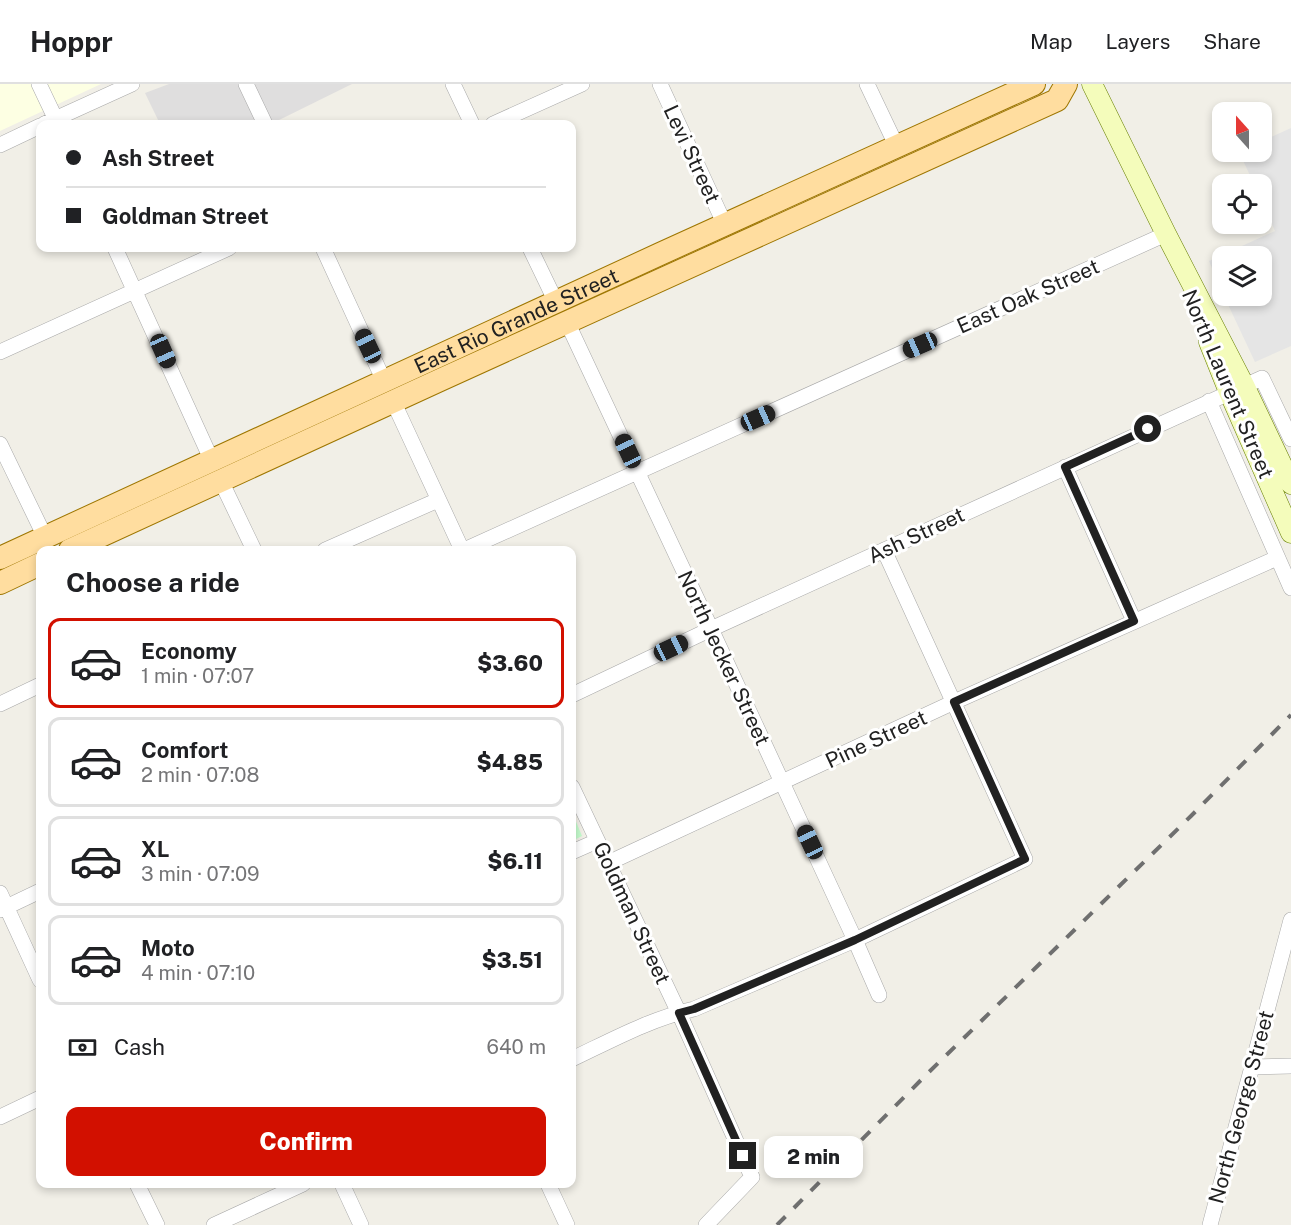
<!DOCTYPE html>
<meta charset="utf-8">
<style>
body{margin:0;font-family:"Public Sans",sans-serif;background:#f6f6f6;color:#202124;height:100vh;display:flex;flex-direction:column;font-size:22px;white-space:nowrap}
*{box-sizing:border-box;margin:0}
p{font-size:20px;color:#757577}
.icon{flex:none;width:33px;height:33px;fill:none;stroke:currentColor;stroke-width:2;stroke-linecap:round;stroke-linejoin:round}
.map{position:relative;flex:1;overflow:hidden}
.details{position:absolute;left:36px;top:462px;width:540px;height:642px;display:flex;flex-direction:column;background:#fff;border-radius:12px;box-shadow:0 3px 9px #0003}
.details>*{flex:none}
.top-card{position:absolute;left:36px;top:36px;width:540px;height:132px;border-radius:12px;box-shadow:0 3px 9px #0003;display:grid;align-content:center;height:132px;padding:0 30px;background:#fff}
.needle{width:39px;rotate:339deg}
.controls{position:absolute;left:1212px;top:18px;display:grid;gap:12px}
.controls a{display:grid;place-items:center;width:60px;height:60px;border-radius:12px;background:#fff;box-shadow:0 3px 9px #0003;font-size:30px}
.end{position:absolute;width:27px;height:27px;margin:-14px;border:8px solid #212121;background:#fff;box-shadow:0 0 0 3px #fff}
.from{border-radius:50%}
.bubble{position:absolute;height:42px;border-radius:12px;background:#fff;box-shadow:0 3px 9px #0003;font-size:20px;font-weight:800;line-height:42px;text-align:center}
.car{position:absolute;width:18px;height:36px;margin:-18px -9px;border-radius:8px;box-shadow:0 0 4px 2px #0007;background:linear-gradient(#222 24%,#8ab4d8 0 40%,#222 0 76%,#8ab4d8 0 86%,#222 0)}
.top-card b{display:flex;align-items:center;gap:21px;height:57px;font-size:22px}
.top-card b+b{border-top:2px solid #e0e0e0}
.top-card i{width:15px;height:15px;background:#202124}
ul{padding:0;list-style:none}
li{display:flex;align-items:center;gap:18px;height:90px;margin:0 12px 9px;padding:0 18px;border:3px solid #e0e0e0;border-radius:12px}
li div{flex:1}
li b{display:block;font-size:22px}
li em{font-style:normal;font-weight:800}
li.active{border-color:#d21000}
li>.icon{width:54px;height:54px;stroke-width:1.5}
h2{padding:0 30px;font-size:27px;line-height:72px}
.pay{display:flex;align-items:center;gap:15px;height:66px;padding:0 30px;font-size:22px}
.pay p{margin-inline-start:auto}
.button{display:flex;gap:12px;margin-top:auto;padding:12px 30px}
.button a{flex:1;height:69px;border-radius:12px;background:#d21000;color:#fff;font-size:24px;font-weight:800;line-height:69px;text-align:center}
header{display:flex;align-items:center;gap:36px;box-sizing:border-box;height:84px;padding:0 30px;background:#fff;border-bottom:2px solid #e0e0e0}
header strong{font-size:28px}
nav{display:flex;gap:33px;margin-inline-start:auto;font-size:21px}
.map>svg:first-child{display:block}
</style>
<header>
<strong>Hoppr</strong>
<nav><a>Map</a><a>Layers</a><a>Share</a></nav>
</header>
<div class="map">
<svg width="1291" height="1141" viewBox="0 0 1291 1141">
<rect width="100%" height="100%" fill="#f1efe7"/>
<path fill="#dfdede" d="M 169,0 L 352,0 L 275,38 L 267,40 L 160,40 L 145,9 Z"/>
<path fill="#fdffe3" d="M 0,0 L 101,0 L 0,47 Z"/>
<path fill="#c4fccd" d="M 572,728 L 582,752 L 572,757 Z"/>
<path fill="#e5e5e5" d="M 1291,44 L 1291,262 L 1255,278 L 1224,212 L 1262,212 L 1262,172 L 1222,172 L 1222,208 L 1209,177 L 1275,147 L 1262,118 L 1262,100 L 1254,100 L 1239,68 L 1262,68 L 1262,57 Z"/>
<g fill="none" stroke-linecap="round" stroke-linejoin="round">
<defs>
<path id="street" d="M 39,0 L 58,40
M 246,0 L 265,40
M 453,0 L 472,40
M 660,0 L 725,141
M 867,0 L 897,63
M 44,40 L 132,0
M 493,40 L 582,0
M 0,61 L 40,42
M 115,164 L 212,377
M 323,164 L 384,297
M 530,164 L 556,218
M 567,238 L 711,545 L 855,856 L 879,911
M 0,268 L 229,164
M 393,317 L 462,466
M 1209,317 L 1291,504
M 0,360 L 45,453
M 1065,383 L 1134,537
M 221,397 L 254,466
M 325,466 L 438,416
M 464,466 L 1166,150
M 572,611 L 711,545 L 1262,294 L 1291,355
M 0,620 L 40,601
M 572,703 L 679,929 L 752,1093 L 706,1141
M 572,768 L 597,757
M 608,779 L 954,618 L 1277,474
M 0,809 L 40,896
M 0,826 L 40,807
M 572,975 C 612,956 650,935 694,925 L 855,856 L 1025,775 L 884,466
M 1252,983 L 1291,982
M 0,1033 L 40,1014
M 137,1100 L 157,1141
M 342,1100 L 361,1141
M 548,1100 L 567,1141
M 214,1141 L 303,1100
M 1210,1141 L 1291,836"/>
<path id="secondary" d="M 1092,0 L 1166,150 L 1244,301 L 1291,400
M 1209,258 L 1229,308 L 1291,449"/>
<g id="primary">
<path d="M 70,466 L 440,296 L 1057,16 L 1066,0"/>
<path id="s1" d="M 0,474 L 660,170 L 1034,0"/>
<path d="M 0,499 L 40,480"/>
</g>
</defs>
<use href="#street" stroke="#a8a8a8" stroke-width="16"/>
<use href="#secondary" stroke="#677f01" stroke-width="21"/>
<use href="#primary" stroke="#9e7600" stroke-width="24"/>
<use href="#street" stroke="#fff" stroke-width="15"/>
<use href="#secondary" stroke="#f4fcbb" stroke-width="20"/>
<use href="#primary" stroke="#ffdd9f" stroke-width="22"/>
<path stroke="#6f6f6f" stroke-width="4" stroke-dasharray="12 12" stroke-linecap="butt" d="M 777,1141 L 927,990 L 1191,732 L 1291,631"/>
</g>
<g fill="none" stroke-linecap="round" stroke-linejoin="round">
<path stroke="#212121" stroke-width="8" d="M 743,1072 L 679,929 L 694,925 L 855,856 L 1025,775 L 954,618 L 1134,537 L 1065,383 L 1148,345"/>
</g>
<g text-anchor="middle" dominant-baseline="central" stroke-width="6" stroke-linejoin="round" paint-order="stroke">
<g font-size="21" fill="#212121" stroke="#fff">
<text transform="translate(692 70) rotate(65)">Levi Street</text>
<text transform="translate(1028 212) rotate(-24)">East Oak Street</text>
<text stroke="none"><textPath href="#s1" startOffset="568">East Rio Grande Street</textPath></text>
<text transform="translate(1228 300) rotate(67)">North Laurent Street</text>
<text transform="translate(916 451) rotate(-25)">Ash Street</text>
<text transform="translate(724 574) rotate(65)">North Jecker Street</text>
<text transform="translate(876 655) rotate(-25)">Pine Street</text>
<text transform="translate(632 829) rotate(65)">Goldman Street</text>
<text transform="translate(1241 1023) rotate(-75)">North George Street</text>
</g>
</g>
</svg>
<div class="controls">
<a><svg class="needle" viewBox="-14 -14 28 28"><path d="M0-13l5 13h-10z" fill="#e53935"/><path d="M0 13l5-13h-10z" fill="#757577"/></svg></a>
<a><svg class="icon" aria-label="locate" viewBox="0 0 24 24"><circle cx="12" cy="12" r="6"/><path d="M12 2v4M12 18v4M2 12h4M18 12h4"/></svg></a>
<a><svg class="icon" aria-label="layers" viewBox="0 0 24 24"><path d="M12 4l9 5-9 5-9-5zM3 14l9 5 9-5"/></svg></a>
</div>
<i class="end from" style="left:1148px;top:345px"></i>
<i class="end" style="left:743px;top:1072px"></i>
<div class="bubble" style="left:764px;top:1052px;width:99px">2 min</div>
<i class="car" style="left:920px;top:261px;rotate:246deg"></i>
<i class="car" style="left:368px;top:262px;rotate:335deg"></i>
<i class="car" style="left:163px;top:267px;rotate:156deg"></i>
<i class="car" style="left:758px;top:334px;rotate:66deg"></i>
<i class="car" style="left:628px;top:367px;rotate:335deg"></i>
<i class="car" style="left:671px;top:564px;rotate:65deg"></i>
<i class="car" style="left:810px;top:758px;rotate:335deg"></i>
<div class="top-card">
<b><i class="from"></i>Ash Street</b>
<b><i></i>Goldman Street</b>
</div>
<section class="details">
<h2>Choose a ride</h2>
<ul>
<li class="active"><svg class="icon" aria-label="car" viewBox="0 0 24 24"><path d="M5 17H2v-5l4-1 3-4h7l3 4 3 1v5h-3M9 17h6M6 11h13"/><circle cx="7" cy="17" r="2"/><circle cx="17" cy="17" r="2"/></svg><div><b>Economy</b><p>1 min · 07:07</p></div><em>$3.60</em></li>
<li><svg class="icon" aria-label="car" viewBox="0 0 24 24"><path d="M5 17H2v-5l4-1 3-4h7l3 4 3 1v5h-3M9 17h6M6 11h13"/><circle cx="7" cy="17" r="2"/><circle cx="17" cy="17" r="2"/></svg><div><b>Comfort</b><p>2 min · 07:08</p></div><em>$4.85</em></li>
<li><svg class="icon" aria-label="car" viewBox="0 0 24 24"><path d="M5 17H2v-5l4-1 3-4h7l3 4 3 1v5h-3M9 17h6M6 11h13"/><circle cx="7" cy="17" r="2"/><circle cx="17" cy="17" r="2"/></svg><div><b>XL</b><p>3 min · 07:09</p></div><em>$6.11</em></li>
<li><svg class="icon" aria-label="car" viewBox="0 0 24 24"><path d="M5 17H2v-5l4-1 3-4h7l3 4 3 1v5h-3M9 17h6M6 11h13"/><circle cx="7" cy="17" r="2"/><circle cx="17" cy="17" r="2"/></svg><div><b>Moto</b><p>4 min · 07:10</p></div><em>$3.51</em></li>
</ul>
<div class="pay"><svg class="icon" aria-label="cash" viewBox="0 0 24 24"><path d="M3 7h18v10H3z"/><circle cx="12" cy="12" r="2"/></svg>Cash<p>640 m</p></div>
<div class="button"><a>Confirm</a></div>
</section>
</div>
